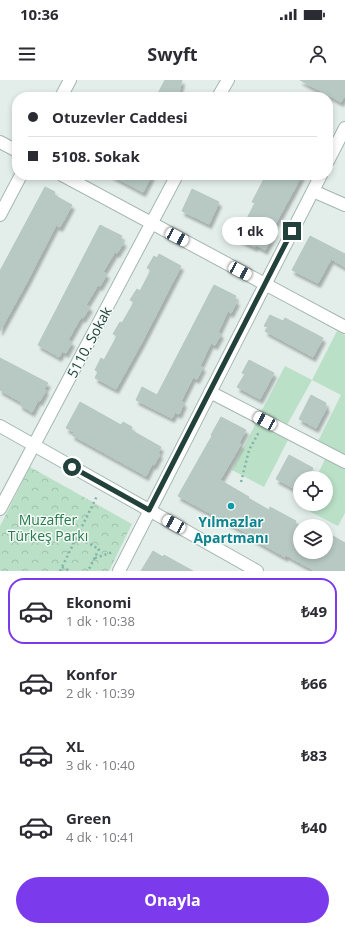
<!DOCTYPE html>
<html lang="tr">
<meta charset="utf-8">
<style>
body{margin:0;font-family:"Open Sans",sans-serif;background:#f2f2f3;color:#2b2b33;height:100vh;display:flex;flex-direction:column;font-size:15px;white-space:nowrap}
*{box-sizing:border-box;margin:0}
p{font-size:13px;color:#7c7c81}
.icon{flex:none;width:22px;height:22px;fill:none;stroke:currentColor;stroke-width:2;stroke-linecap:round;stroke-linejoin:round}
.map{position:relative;height:491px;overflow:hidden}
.side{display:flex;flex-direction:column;background:#fff;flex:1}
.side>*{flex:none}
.top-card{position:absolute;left:12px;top:12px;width:321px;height:88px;border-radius:16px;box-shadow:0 2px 6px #0003;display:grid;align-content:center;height:88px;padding:0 16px;background:#fff}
.fabs{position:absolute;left:293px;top:391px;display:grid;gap:8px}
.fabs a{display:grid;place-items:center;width:40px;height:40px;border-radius:50%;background:#fff;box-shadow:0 2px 6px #0003;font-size:20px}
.end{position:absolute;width:18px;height:18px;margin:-9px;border:5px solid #21413a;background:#fff;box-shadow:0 0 0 2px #fff}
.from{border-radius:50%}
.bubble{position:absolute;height:28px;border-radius:14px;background:#fff;box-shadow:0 2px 6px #0003;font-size:13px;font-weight:700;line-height:28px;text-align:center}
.car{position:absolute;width:12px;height:24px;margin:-12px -6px;border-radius:5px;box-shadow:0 0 3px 1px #0007;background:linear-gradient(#fff 24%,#345 0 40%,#fff 0 76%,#345 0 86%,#fff 0)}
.top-card b{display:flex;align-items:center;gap:14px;height:38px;font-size:15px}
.top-card b+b{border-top:1px solid #e1e1e2}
.top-card i{width:10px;height:10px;background:#2b2b33}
ul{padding:7px 0 0;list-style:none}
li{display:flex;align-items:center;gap:12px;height:66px;margin:0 8px 6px;padding:0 8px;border:2px solid transparent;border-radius:16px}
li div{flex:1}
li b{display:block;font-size:15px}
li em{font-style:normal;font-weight:700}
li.on{border-color:#7c3aed}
li>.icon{width:36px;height:36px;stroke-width:1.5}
.button{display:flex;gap:8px;margin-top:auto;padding:8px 16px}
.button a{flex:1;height:46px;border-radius:24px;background:#7c3aed;color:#fff;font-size:16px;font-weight:700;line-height:46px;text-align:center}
.status{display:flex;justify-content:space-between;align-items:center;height:28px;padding:0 20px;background:#fff;direction:ltr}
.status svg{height:11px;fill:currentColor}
header{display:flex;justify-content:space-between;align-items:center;height:52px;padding:0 16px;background:#fff;font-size:18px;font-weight:700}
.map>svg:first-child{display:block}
</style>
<div class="status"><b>10:36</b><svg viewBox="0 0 49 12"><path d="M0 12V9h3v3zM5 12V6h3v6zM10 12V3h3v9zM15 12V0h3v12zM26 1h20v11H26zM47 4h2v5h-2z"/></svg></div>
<header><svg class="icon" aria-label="menu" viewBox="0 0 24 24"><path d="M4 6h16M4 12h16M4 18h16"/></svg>Swyft<svg class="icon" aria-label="person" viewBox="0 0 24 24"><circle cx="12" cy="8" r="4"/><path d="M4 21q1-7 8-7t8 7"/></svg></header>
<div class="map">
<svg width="345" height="491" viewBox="0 0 345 491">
<defs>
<pattern id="park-crowns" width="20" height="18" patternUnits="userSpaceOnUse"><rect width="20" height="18" fill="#bae0c7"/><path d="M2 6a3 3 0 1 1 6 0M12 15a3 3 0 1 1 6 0" fill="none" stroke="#a0c1ac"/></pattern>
<filter id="shadow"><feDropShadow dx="2.5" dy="4.5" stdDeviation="1" flood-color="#0004"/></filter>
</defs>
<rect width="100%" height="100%" fill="#e3eeea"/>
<path fill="#bae0c7" d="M 337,251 L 345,255 L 345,375 L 318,361 L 341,315 L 312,300 L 287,345 L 261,332 L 285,286 L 312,300 Z
M 256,343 L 288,360 L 264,407 L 232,390 Z
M 325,379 L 345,389 L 345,433 L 338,446 L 301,427 L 302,424 L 326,424 L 326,398 L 316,398 Z"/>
<path fill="url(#park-crowns)" d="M 30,387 L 132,444 L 109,491 L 0,491 L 0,446 Z"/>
<path fill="#b8c9c3" stroke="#b5c8c1" filter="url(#shadow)" d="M 165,0 L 182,0 L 178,17 L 156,17 Z
M 300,0 L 345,0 L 345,15 L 341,22 Z
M 111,95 L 152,95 L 143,112 Z
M 266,95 L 302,95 L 272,150 L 275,151 L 265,170 L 256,165 L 255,167 L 237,158 L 255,123 L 252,122 Z
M 45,107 L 55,112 L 54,115 L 72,125 L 60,147 L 56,145 L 28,200 L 0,251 L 0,191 Z
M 192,109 L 219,122 L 209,144 L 182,131 Z
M 100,145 L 122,156 L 120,160 L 124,162 L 117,173 L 115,172 L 103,192 L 107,194 L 100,206 L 98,205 L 86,225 L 90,227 L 83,238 L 81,237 L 68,260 L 72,262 L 66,273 L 62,271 L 59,277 L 38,265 Z
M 310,156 L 345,174 L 345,187 L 331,179 L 318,203 L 292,190 Z
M 159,174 L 181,186 L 142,262 L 116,309 L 95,298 L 98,292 L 95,290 L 101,278 L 104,280 L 117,256 L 113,254 L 120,242 L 122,243 L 134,222 L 130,220 L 137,209 L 140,211 L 151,190 L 147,188 L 154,176 L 157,178 Z
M 214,205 L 236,216 L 234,220 L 237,221 L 231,233 L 228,231 L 218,252 L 221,254 L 215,265 L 211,263 L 200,286 L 203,287 L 197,299 L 193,297 L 181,321 L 184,323 L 179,334 L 175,332 L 172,338 L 136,320 L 142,307 L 157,315 Z
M 270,235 L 283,241 L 285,238 L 323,258 L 313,277 L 265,251 L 268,247 L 264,246 Z
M 0,278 L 48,303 L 44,309 L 46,310 L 40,321 L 38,320 L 32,332 L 20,325 L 21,322 L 0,310 Z
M 249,280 L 274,293 L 260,319 L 237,307 L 245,294 L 242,293 Z
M 311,315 L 326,323 L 325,326 L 327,327 L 316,348 L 299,339 Z
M 80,322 L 121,345 L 123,342 L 132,347 L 131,350 L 161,367 L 158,373 L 160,374 L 154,385 L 152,384 L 146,396 L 72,355 L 74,352 L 66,348 Z
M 221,337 L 246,350 L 239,363 L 241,364 L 220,400 L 249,417 L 248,418 L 269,430 L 270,427 L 296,441 L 295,443 L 300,446 L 300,472 L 326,472 L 326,452 L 345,463 L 345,491 L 315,491 L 286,475 L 285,477 L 246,455 L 247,453 L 178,416 L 209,361 L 212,356 L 211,355 Z
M 289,375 L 313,388 L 308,398 L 300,398 L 300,404 L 297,410 L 276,399 Z
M 153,471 L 163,477 L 164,475 L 193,491 L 141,491 Z"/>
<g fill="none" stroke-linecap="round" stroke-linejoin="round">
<defs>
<path id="minor" d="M 61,17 L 70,0
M 218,17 L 228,0
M 0,62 L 17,71
M 328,81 L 345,48
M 62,95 L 345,247
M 313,111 L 345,125
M 0,135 L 21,95
M 210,312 L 345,382
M 0,346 L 257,491
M 0,429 L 177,95
M 119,491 L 321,95"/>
</defs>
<use href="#minor" stroke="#a5b7b2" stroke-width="14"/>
<path stroke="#81b4a7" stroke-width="2.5" stroke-dasharray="2 3" stroke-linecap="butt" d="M 241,402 L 249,370 L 259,352
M 77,457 L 99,469 L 88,491
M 95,478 L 113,472
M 62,487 L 70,491
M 60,491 L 97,416"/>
<use href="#minor" stroke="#fff" stroke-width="12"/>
</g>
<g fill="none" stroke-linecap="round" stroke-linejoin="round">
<path stroke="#21413a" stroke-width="5" d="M 72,387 L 149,430 L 292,151"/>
</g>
<circle fill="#0f9aa8" stroke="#f4faf7" stroke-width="1.5" cx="231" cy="426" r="4"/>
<g text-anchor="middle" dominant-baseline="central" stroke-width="3" stroke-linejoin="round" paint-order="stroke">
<g font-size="14" fill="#21413a" stroke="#f4faf7">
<text transform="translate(89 262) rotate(-62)">5110. Sokak</text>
</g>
<g font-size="14" fill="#287b4e" stroke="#f4faf7">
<text x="48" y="439">Muzaffer<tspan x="48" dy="16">Türkeş Parkı</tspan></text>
</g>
<g font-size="14" font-weight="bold" fill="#0d838f" stroke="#f4faf7">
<text x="231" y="441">Yılmazlar<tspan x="231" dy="16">Apartmanı</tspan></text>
</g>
</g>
</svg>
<div class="fabs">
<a><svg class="icon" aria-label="locate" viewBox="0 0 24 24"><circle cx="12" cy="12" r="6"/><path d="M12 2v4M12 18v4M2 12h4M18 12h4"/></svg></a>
<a><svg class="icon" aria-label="layers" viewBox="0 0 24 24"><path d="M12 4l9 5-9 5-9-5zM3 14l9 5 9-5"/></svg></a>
</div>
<i class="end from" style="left:72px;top:387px"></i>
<i class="end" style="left:292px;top:151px"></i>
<div class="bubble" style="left:222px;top:137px;width:56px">1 dk</div>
<i class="car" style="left:177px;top:157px;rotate:118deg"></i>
<i class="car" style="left:240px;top:191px;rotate:118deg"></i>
<i class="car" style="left:265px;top:341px;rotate:298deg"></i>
<i class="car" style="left:174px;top:444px;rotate:299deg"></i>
<div class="top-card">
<b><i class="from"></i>Otuzevler Caddesi</b>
<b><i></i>5108. Sokak</b>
</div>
</div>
<section class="side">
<ul>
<li class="on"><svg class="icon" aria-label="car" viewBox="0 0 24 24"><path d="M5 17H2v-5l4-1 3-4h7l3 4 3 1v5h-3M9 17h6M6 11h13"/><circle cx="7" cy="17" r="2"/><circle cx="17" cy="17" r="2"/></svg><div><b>Ekonomi</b><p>1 dk · 10:38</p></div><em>₺49</em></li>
<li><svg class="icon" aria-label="car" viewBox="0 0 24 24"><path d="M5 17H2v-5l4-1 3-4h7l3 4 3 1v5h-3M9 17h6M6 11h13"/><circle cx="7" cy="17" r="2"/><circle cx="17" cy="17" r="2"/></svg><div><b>Konfor</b><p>2 dk · 10:39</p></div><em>₺66</em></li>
<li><svg class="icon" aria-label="car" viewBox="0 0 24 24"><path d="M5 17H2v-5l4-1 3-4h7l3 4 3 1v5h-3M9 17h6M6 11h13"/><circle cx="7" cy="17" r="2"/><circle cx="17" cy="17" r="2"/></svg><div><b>XL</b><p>3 dk · 10:40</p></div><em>₺83</em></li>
<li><svg class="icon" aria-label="car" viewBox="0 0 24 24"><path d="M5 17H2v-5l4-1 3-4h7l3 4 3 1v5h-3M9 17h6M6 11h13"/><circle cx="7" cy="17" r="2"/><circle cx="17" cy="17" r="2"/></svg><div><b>Green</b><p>4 dk · 10:41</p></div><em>₺40</em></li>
</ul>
<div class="button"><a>Onayla</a></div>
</section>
